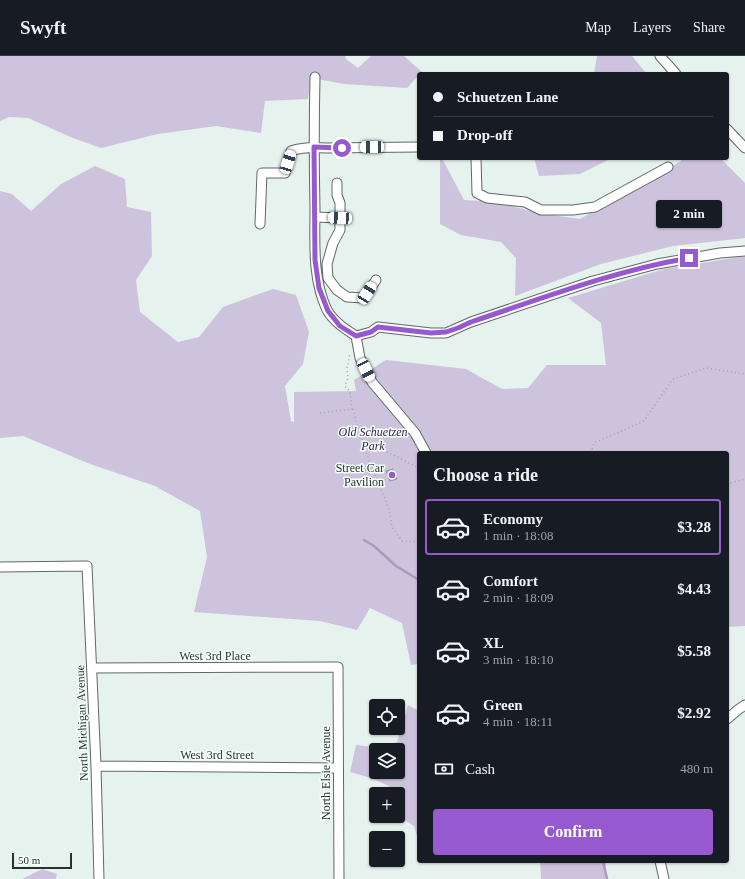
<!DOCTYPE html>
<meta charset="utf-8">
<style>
body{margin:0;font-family:Georgia,serif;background:#20242c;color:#f1f3f6;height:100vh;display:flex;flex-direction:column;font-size:15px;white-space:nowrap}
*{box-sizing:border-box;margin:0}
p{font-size:13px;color:#9ea1a6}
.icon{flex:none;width:22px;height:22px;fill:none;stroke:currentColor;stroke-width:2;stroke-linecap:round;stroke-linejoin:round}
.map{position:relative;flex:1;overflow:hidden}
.details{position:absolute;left:417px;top:395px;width:312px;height:412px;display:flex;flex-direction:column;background:#171b24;border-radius:4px;box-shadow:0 1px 3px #0004}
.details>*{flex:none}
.top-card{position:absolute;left:417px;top:16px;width:312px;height:88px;border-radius:4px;box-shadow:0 1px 3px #0004;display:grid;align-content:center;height:88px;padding:0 16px;background:#171b24}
.fabs{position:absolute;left:369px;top:643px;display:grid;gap:8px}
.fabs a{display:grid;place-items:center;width:36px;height:36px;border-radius:4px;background:#171b24;box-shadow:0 1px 3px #0004;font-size:20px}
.scale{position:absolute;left:12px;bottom:10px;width:60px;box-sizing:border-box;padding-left:4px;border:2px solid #2c302e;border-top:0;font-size:11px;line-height:14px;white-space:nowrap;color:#2c302e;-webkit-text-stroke:3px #f5fffb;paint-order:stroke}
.end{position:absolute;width:18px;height:18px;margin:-9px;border:5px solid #9759d0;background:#fff;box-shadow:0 0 0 2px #fff}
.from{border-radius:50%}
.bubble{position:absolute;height:28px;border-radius:4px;background:#171b24;box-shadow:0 1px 3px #0004;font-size:13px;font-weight:700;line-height:28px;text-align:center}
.car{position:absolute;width:12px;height:24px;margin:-12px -6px;border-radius:5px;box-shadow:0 0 3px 1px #0007;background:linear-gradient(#fff 24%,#345 0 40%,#fff 0 76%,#345 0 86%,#fff 0)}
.top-card b{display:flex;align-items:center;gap:14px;height:38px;font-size:15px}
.top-card b+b{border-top:1px solid #363941}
.top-card i{width:10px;height:10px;background:#f1f3f6}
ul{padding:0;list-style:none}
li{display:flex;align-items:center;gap:12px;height:56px;margin:0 8px 6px;padding:0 8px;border:2px solid transparent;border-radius:4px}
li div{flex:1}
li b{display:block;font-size:15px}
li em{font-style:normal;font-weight:700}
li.current{border-color:#9759d0}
li>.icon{width:36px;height:36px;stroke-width:1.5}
h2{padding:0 16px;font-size:18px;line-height:48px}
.pay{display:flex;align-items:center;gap:10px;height:44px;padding:0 16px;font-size:15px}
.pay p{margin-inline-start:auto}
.button{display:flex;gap:8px;margin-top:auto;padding:8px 16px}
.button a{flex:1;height:46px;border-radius:4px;background:#9759d0;color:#fff;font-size:16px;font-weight:700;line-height:46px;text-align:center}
header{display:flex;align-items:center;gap:24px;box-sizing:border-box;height:56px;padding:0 20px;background:#171b24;border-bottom:1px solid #363941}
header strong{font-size:19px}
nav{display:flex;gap:22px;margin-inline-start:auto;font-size:14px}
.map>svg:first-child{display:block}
</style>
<header>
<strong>Swyft</strong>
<nav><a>Map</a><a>Layers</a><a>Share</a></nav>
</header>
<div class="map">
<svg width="745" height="823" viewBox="0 0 745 823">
<rect width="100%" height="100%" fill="#e6f2ee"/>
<path fill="#cec3dc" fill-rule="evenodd" d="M 0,0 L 345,0 L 346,3 L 358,12 L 371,0 L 404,0 L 422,16 L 419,18 L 419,19 L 407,32 L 344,28 L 311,22 L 308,43 L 265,45 L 261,77 L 216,70 L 158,78 L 101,92 L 73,82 L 28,62 L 9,61 L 0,65 Z
M 597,0 L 632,0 L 647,18 L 594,18 Z
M 440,102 L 442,102 L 464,144 L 497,146 L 538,157 L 580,163 L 681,105 L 681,102 L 720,102 L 745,127 L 745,182 L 673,190 L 601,208 L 515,240 L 516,202 L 501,186 L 461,179 L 440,168 Z
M 534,102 L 612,102 L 580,118 L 539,120 Z
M 95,110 L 125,123 L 127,151 L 151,156 L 152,200 L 136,224 L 140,256 L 178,286 L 199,281 L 223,251 L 273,233 L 296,239 L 309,276 L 303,308 L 285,330 L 291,365 L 294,366 L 294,336 L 356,335 L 354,324 L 386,304 L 466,313 L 502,333 L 528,332 L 547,309 L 606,309 L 601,267 L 568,242 L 664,213 L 745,200 L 745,570 L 727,571 L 727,397 L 419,397 L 419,608 L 411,609 L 402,567 L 370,552 L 357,574 L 320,565 L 194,556 L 207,501 L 200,455 L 155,430 L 90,408 L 23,380 L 0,382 L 0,135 L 12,138 L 31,155 L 61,128 Z
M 408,649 L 419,655 L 419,788 L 414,770 L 400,761 L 398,756 L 398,738 L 392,738 L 389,730 L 371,722 L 350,716 L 356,689 L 382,692 L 397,686 ZM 376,694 L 398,694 L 398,716 L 376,716 Z
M 540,805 L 606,805 L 605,823 L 541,823 Z
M 42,813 L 57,818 L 56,823 L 22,823 Z"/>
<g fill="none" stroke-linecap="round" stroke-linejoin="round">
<path stroke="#aa9bbc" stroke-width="2.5" d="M 364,484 L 374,490 L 396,510 L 419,524
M 603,805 L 607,823"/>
</g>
<path fill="#b7c2bf" stroke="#8e9995" d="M 393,413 L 397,423 L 390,425 L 386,415 Z"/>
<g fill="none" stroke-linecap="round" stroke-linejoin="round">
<defs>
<path id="minor" d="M 660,0 L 676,18
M 315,21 C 314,65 314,108 315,152 C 315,186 312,222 327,254 C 334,266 345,273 356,280 L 371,276 L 378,271 L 431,277 L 446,277 L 471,266 L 593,225 L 657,208 L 720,197 L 745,195
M 727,73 L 745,92
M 476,102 L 477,137 L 487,142 L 525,146 L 541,154 L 573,154 L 595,151 L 668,111
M 337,127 L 337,139 L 340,147 L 340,174 L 333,187 L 327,208 L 328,222 L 337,234 L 347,241 L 364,242 L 376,224
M 315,161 L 340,162
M 260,168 L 262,117 L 285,117 L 291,95 C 303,91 314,91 326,92 L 419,91
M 356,280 L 360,302 L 372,326 L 415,377 L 426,397
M 0,511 L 87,510 L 96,710 L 99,823
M 92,612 L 338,611 L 339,823
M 727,663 L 739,653 L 745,649
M 96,710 L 338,712
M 660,805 L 664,823"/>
</defs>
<use href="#minor" stroke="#5f6965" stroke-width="11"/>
<path stroke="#9fa8a4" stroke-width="1.5" stroke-dasharray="1 3" stroke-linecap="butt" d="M 353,353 L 360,382 L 419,412
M 320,357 L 352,353 L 350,335 L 346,332 L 345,329 L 348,322 L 347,313 L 350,297
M 360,382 L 389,453 L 392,471 L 402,485 L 419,486
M 591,397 L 594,387 L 644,365 L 673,323 L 706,312 L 745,318
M 727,428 L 745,423"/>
<use href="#minor" stroke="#fff" stroke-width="9"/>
</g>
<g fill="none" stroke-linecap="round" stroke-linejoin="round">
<path stroke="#9759d0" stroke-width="5" d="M 342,92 L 314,91 L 315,204 L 319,232 L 328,255 L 340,270 L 356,280 L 371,276 L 378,271 L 431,277 L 446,276 L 458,272 L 471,266 C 543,242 614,215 689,202"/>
</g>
<circle fill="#9759d0" stroke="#f5fffb" stroke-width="1.5" cx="392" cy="419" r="4"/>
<g text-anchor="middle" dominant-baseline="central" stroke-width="3" stroke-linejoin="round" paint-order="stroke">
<g font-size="12" font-style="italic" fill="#37214d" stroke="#f5fffb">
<text x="373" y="376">Old Schuetzen<tspan x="373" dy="14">Park</tspan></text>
</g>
<g font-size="12" fill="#2c302e" stroke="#f5fffb" text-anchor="end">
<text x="384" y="412">Street Car<tspan x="384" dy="14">Pavilion</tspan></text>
</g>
<g font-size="12" fill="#2c302e" stroke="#f5fffb">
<text x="215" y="600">West 3rd Place</text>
<text transform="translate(82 667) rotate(-92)">North Michigan Avenue</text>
<text x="217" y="699">West 3rd Street</text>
<text transform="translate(326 717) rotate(-90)">North Elsie Avenue</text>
</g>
</g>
</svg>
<div class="fabs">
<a><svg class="icon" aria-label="locate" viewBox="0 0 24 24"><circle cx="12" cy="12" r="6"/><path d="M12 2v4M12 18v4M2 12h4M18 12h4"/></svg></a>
<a><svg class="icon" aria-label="layers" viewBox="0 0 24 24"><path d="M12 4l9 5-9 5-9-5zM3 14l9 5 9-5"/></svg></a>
<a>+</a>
<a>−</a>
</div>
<div class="scale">50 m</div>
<i class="end from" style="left:342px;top:92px"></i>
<i class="end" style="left:689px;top:202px"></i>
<div class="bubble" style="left:656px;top:144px;width:66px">2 min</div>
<i class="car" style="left:372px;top:91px;rotate:270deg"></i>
<i class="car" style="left:288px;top:106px;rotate:17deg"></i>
<i class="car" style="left:340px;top:162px;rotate:273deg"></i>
<i class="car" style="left:367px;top:237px;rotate:32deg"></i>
<i class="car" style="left:366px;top:314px;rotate:154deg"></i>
<div class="top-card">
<b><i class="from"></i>Schuetzen Lane</b>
<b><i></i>Drop-off</b>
</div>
<section class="details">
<h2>Choose a ride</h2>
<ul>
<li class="current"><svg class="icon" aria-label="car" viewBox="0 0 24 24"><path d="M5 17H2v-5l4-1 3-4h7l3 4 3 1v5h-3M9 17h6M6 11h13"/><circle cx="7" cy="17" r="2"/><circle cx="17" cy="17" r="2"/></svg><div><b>Economy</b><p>1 min · 18:08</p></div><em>$3.28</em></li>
<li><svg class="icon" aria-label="car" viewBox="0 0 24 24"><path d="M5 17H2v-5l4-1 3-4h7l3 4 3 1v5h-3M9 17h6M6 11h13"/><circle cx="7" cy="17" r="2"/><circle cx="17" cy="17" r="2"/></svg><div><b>Comfort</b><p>2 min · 18:09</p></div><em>$4.43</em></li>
<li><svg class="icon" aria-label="car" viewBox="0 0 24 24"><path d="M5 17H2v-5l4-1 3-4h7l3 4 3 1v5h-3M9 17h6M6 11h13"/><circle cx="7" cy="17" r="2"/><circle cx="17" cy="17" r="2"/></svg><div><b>XL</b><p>3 min · 18:10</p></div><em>$5.58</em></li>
<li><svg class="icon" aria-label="car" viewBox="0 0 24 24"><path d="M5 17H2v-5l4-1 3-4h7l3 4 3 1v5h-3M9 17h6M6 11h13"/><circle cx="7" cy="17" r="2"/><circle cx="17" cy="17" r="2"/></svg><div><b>Green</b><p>4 min · 18:11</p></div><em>$2.92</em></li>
</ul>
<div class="pay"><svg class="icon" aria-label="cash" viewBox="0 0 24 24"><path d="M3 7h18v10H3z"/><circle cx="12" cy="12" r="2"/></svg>Cash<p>480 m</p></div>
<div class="button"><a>Confirm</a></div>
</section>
</div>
